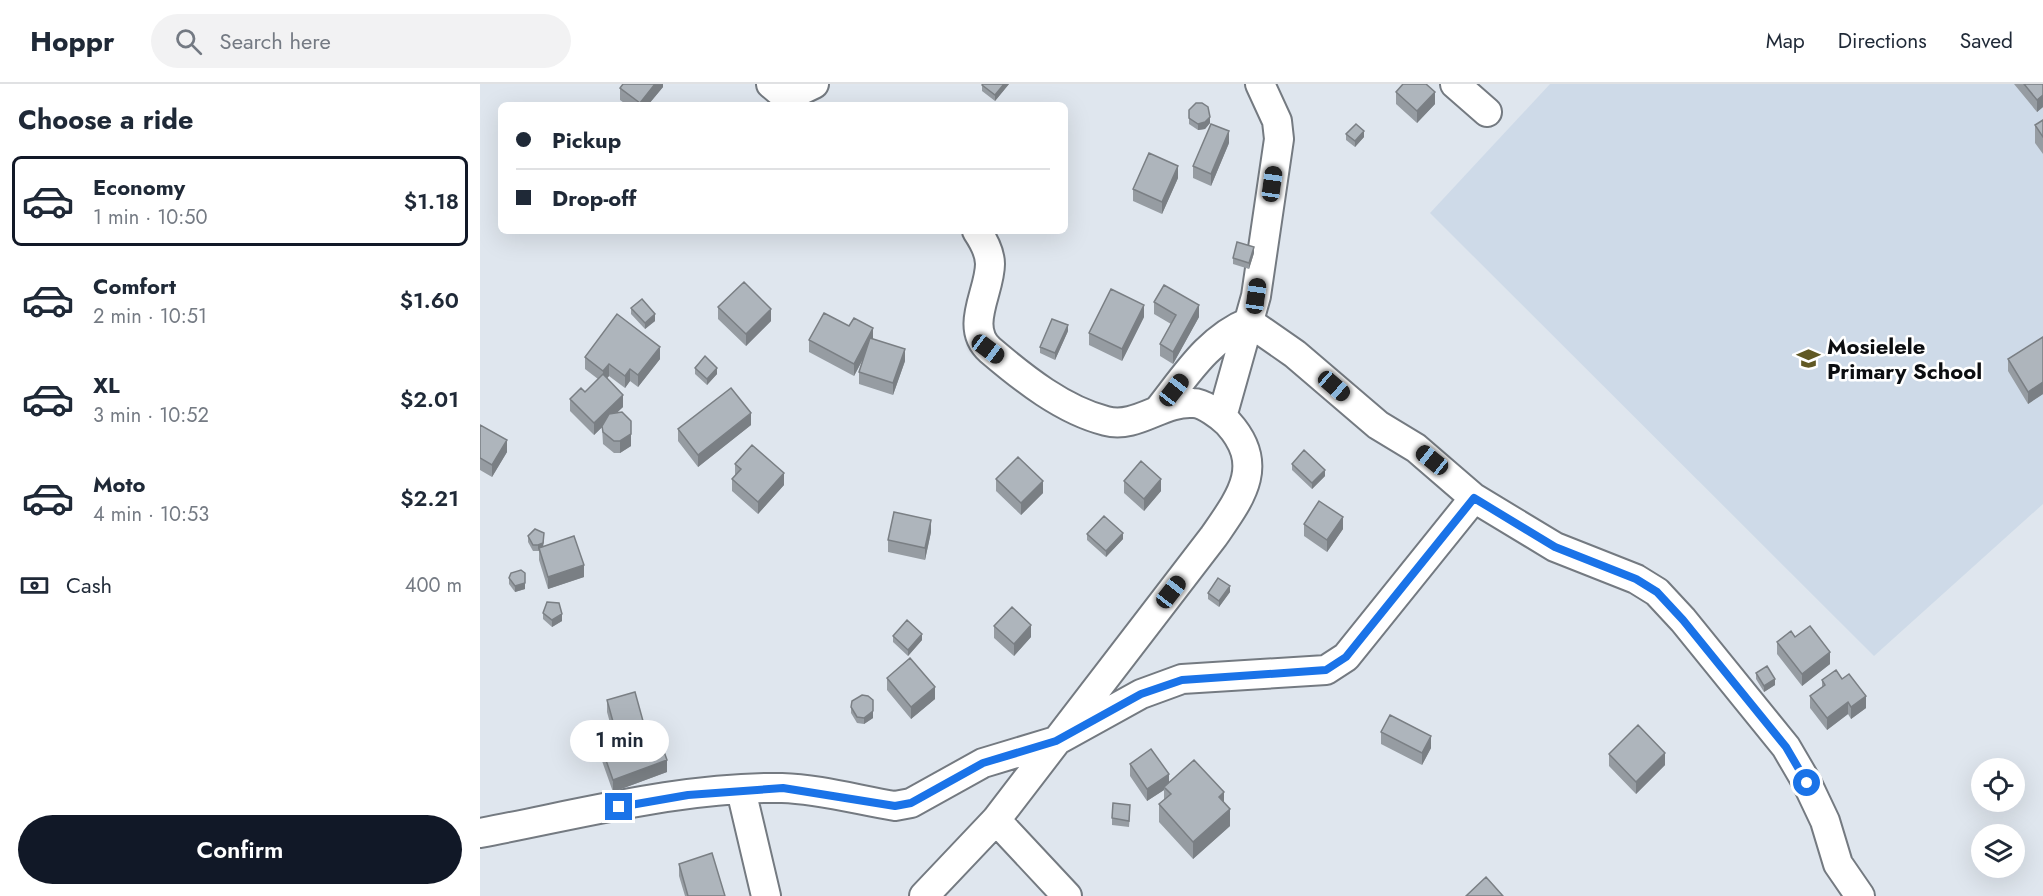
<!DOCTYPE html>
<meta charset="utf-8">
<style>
body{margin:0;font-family:Jost,sans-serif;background:#f2f2f3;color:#1f2937;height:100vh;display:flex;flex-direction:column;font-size:22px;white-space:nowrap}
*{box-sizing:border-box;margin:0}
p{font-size:20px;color:#747a83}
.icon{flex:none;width:33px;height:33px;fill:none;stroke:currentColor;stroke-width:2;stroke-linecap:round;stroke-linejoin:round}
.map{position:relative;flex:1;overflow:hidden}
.panel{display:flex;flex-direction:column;background:#fff;width:480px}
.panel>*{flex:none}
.guide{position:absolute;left:18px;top:18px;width:570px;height:132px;border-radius:9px;box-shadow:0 6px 24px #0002;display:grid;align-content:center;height:132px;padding:0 18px;background:#fff}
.tools{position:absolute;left:1491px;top:674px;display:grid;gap:12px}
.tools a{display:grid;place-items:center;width:54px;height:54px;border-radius:50%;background:#fff;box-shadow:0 6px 24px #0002;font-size:30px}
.end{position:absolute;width:27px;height:27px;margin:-14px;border:8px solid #1a73e8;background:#fff;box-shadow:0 0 0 3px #fff}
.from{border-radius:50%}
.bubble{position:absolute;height:42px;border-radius:21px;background:#fff;box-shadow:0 6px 24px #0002;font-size:20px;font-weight:600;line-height:42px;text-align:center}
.car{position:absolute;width:18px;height:36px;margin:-18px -9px;border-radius:8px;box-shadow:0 0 4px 2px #0007;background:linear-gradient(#222 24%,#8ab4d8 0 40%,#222 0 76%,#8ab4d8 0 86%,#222 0)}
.guide b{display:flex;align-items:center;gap:21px;height:57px;font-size:22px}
.guide b+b{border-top:2px solid #e0e1e3}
.guide i{width:15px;height:15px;background:#1f2937}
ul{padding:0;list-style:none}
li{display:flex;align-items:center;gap:18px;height:90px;margin:0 12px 9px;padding:0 6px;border:3px solid transparent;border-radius:9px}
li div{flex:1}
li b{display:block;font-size:22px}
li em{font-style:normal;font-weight:600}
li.current{border-color:#111827}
li>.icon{width:54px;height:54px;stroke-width:1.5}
h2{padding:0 18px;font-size:27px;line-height:72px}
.pay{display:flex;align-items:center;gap:15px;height:66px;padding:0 18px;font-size:22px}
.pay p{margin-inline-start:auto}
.action{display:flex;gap:12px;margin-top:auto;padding:12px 18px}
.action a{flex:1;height:69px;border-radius:36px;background:#111827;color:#fff;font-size:24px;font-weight:600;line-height:69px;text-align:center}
header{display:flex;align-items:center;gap:36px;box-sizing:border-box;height:84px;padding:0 30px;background:#fff;border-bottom:2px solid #e0e1e3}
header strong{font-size:28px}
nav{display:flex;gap:33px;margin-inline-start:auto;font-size:21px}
.search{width:420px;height:54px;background:#f2f2f3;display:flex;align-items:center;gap:15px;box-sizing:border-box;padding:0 21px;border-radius:33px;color:#747a83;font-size:22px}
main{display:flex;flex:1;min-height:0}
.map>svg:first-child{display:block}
</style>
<header>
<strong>Hoppr</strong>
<div class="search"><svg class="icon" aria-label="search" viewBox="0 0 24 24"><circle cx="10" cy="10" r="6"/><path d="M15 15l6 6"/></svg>Search here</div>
<nav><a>Map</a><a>Directions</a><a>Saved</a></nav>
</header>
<main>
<section class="panel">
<h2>Choose a ride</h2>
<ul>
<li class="current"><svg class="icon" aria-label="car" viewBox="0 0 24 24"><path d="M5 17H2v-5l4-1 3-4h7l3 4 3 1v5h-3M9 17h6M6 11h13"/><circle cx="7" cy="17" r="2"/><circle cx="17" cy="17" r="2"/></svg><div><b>Economy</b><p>1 min · 10:50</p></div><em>$1.18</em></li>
<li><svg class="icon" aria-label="car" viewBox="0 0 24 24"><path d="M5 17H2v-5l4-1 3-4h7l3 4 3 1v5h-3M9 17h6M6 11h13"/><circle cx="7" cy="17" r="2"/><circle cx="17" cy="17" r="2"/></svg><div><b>Comfort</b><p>2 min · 10:51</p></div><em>$1.60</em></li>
<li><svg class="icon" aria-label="car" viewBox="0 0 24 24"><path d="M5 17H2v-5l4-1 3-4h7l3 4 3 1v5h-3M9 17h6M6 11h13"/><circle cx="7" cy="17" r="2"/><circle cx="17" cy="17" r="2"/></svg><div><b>XL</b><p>3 min · 10:52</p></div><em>$2.01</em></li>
<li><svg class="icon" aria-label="car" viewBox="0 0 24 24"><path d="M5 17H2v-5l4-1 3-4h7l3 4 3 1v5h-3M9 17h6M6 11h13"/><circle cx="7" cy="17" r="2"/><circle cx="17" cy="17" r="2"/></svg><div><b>Moto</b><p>4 min · 10:53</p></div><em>$2.21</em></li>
</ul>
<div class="pay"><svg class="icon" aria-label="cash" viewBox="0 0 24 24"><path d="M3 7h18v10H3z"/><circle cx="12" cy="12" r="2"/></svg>Cash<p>400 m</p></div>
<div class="action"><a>Confirm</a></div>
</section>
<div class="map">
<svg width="1563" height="812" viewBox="0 0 1563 812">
<rect width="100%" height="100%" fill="#dfe6ee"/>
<path fill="#cedae8" d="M 1070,0 L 1563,0 L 1563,420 L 1394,572 L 950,129 Z"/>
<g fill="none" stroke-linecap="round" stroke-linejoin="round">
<defs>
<path id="minor" d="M 291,0 L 316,21
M 975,0 L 1007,28
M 307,13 L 334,0
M 680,324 C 706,291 729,254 769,238 L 815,270 L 898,341 L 936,364 L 994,414 L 1075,463 L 1156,495 L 1177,508 L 1203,536 L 1306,663 L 1327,699 L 1345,737 L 1358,780 L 1380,812
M 742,333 L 776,212 L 799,55 L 797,37 L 780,0
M 261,706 L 286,812
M 516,736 L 587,812
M 0,749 C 96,731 205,702 302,704 C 339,705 378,716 415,722 L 431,719 L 503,679 L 576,657 L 661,610 L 702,595 L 846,586 L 866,573 L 994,414
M 444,812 L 516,736 L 734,452 C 761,413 786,381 748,339 C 741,332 724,319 713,319 C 682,317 657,345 626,337 C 583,326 544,295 510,266 C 484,243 510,208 510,180 C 510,168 503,156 497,147"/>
</defs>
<use href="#minor" stroke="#747a81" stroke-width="32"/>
<use href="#minor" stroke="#fff" stroke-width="28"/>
</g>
<path fill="#969ca2" d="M 183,0 L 183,3 L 168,21 L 147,21 L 140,16 L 140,4 Z
M 529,0 L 515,17 L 502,7 L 502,1 Z
M 1534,0 L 1563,0 L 1563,23 L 1557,28 Z
M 916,8 L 955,20 L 937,39 L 916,20 Z
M 709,26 L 730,39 L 725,45 L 718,46 L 709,40 Z
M 1563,36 L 1563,70 L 1555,59 L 1555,41 Z
M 866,50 L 884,53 L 875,63 L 866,56 Z
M 749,59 L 731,102 L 713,94 L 713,82 Z
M 698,94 L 682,130 L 653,117 L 653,105 Z
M 774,169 L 769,185 L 753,180 L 753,174 Z
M 674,218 L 719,233 L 693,280 L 680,272 L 680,260 L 691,240 L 674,230 Z
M 238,223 L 291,237 L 266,262 L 238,235 Z
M 151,224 L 175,237 L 165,245 L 151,230 Z
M 664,233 L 642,277 L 609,261 L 609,249 Z
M 369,242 L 393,255 L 425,277 L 413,311 L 379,300 L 379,288 L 383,275 L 374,292 L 329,268 L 329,256 Z
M 588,247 L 575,276 L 560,269 L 560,263 Z
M 1563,253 L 1563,310 L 1548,320 L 1528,287 L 1528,275 Z
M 105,273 L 180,275 L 158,303 L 150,297 L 145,304 L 129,292 L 127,294 L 143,323 L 136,329 L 151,349 L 151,362 L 140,369 L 134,369 L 123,360 L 122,343 L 114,351 L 90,327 L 90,315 L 105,308 L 118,295 L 105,285 Z
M 215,284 L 237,290 L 227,301 L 215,290 Z
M 0,341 L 27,368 L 12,393 L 0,386 Z
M 271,341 L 218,383 L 198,357 L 198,345 Z
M 255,380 L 304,401 L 278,430 L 252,407 L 252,395 L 255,392 Z
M 812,380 L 845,392 L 832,405 L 812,386 Z
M 516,395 L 563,409 L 541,431 L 516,407 Z
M 644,397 L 681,407 L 664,427 L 644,409 Z
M 824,440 L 863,445 L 847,468 L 824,452 Z
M 451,448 L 445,476 L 408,468 L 408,456 Z
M 607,450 L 643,455 L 626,473 L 607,456 Z
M 48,452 L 64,455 L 63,463 L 104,493 L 68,505 L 59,476 L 59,467 L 53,467 L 48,458 Z
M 45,489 L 45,505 L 35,508 L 29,500 L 29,494 Z
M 750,508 L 739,523 L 728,515 L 728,509 Z
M 63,529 L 82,537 L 72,543 L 63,535 Z
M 514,542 L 551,553 L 534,572 L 514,554 Z
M 413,552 L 442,556 L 428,572 L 413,558 Z
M 1315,553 L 1350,580 L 1322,602 L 1297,570 L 1297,558 Z
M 1276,589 L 1295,601 L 1284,608 L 1276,595 Z
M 407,594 L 455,615 L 431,635 L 407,606 Z
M 1362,595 L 1386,624 L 1371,635 L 1368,630 L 1347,646 L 1330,624 L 1330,612 L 1342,603 L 1342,596 Z
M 127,616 L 163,649 L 135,657 L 127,628 Z
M 371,623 L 393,634 L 384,640 L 377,639 L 371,629 Z
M 901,648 L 951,664 L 942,681 L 901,660 Z
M 122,665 L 187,688 L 133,708 L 122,677 Z
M 1129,670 L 1185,681 L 1156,710 L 1129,682 Z
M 650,680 L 689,699 L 744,718 L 750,742 L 713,775 L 679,738 L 679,720 L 684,716 L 684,706 L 667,717 L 650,692 Z
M 650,728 L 649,743 L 632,741 L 632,734 Z
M 199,780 L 245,812 L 205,812 L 199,792 Z"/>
<path fill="#7a7f84" d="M 175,0 L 183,0 L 183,3 L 168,21 L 160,21 L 160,19 Z
M 524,0 L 529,0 L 515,17 L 515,11 Z
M 955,8 L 955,20 L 937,39 L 937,27 Z
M 1563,11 L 1563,23 L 1557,28 L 1557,16 Z
M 730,33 L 730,39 L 725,45 L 718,46 L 718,40 Z
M 749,47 L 749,59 L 731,102 L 731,90 Z
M 884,47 L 884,53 L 875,63 L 875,57 Z
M 698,82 L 698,94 L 682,130 L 682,118 Z
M 774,163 L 774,169 L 769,185 L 769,179 Z
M 664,221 L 664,233 L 642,277 L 642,265 Z
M 719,221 L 719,233 L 693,280 L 693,268 Z
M 291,225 L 291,237 L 266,262 L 266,250 Z
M 175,230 L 175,237 L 165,245 L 165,239 Z
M 588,241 L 588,247 L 575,276 L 575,269 Z
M 393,244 L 393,256 L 374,292 L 374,280 Z
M 180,263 L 180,275 L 158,303 L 158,291 Z
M 425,265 L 425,277 L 413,311 L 413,299 Z
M 129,280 L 129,292 L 123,299 L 123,287 Z
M 237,284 L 237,290 L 227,301 L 227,295 Z
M 150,285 L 150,297 L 145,304 L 145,292 Z
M 1563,298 L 1563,310 L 1548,320 L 1548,308 Z
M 143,311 L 143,323 L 114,351 L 114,339 Z
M 271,329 L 271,341 L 218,383 L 218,371 Z
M 151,337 L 151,362 L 140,369 L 140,357 Z
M 27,356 L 27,368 L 12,393 L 12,381 Z
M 845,386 L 845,392 L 832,405 L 832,399 Z
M 304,389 L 304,401 L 278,430 L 278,418 Z
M 681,395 L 681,407 L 664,427 L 664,415 Z
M 563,397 L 563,409 L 541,431 L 541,419 Z
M 863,433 L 863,445 L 847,468 L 847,456 Z
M 451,436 L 451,448 L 445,476 L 445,464 Z
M 64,449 L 63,465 L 59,464 L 58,467 L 58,461 Z
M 643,449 L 643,455 L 626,473 L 626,467 Z
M 104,481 L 104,493 L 68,505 L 68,493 Z
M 45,499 L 45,505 L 35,508 L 35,502 Z
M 750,502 L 750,508 L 739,523 L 739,517 Z
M 82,530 L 82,537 L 72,543 L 72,536 Z
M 551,541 L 551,553 L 534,572 L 534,560 Z
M 442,550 L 442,556 L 428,572 L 428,566 Z
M 1350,568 L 1350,580 L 1322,602 L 1322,590 Z
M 1295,595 L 1295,601 L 1284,608 L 1284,602 Z
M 455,603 L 455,615 L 431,635 L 431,623 Z
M 1386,612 L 1386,624 L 1371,635 L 1371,623 Z
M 1368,618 L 1368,630 L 1347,646 L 1347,634 Z
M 393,627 L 393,634 L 384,640 L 384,634 Z
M 163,637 L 163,649 L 135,657 L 135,645 Z
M 951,652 L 951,664 L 942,681 L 942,669 Z
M 1185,669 L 1185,681 L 1156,710 L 1156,698 Z
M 187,676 L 187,688 L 133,708 L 133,696 Z
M 689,690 L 689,702 L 684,703 L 684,706 L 667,717 L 667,705 Z
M 744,708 L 744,726 L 739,713 Z
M 750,725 L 750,742 L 713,775 L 713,758 Z"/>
<path fill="#aeb5bc" stroke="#7a7f84" stroke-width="1.5" d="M 143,0 L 175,0 L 160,19 L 140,4 Z
M 503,0 L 524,0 L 515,11 L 502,1 Z
M 923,0 L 946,0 L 955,8 L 937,27 L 916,8 Z
M 1544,0 L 1563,0 L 1563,11 L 1557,16 Z
M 716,19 L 722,19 L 728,23 L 730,33 L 725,38 L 718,40 L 709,34 L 709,26 Z
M 1563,36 L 1563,53 L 1555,41 Z
M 731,40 L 749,47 L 731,90 L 713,82 Z
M 876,40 L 884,47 L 875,57 L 866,50 Z
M 669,69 L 698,82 L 682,118 L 653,105 Z
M 757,158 L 774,163 L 769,179 L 753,174 Z
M 264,198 L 291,225 L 266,250 L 238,223 Z
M 684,201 L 719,221 L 693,268 L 680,260 L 696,231 L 674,218 Z
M 631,205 L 664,221 L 642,265 L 609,249 Z
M 162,215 L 175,230 L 165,239 L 151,224 Z
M 344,229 L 369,242 L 374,234 L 393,244 L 374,280 L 329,256 Z
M 137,230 L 180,263 L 158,291 L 150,285 L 145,292 L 129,280 L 123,287 L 105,273 Z
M 572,235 L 588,241 L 575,269 L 560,263 Z
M 1563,253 L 1563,298 L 1548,308 L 1528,275 Z
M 390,254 L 425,265 L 413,299 L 379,288 Z
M 225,272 L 237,284 L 227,295 L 215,284 Z
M 123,290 L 143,311 L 114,339 L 90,315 L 101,304 L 105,308 Z
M 251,304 L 271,329 L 218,371 L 198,345 Z
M 142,328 L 151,337 L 151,350 L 140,357 L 134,357 L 123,348 L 122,342 L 129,330 Z
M 0,341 L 27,356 L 12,381 L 0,374 Z
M 272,361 L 304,389 L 278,418 L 252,395 L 261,385 L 255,380 Z
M 824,366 L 845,386 L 832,399 L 812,380 Z
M 538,373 L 563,397 L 541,419 L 516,395 Z
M 661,377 L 681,395 L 664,415 L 644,397 Z
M 839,417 L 863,433 L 847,456 L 824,440 Z
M 414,428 L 451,436 L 445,464 L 408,456 Z
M 624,432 L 643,449 L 626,467 L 607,450 Z
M 55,445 L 64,449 L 63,459 L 58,461 L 53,461 L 48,452 Z
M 94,452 L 104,481 L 68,493 L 59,464 Z
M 41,486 L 45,489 L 45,499 L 35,502 L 29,494 L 31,489 Z
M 738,494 L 750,502 L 739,517 L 728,509 Z
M 67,518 L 79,519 L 82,530 L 72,536 L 63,529 Z
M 532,523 L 551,541 L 534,560 L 514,542 Z
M 427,536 L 442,550 L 428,566 L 413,552 Z
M 1330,542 L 1350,568 L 1322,590 L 1297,558 L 1311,547 L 1315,553 Z
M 430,574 L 455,603 L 431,623 L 407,594 Z
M 1287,582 L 1295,595 L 1284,602 L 1276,589 Z
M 1356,586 L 1362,595 L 1369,590 L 1386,612 L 1371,623 L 1368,618 L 1347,634 L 1330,612 L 1345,601 L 1342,596 Z
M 155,608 L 163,637 L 135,645 L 127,616 Z
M 382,611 L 388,612 L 393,616 L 393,627 L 384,634 L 377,633 L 371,623 L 372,617 Z
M 910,631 L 951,652 L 942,669 L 901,648 Z
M 1158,641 L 1185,669 L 1156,698 L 1129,670 Z
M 176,645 L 187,676 L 133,696 L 122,665 Z
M 671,665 L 689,690 L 667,705 L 650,680 Z
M 714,676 L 744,708 L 739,713 L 750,725 L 713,758 L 679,720 L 691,710 L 684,703 Z
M 633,719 L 650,721 L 649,737 L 632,734 Z
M 232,769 L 245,812 L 208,812 L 199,780 Z
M 1006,793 L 1023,812 L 986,812 Z"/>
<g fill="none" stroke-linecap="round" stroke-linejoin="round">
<path stroke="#1a73e8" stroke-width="8" d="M 139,723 L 208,711 L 303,704 L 415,722 L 431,719 L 503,679 L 576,657 L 661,610 L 702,596 L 846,586 L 866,573 L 994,414 L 1075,463 L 1156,495 L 1177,508 L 1203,536 L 1306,663 L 1327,699"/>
</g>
<defs>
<symbol id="school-bare" viewBox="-9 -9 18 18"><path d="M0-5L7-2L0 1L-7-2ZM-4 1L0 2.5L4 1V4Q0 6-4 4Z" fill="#605824" stroke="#fff" stroke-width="2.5" paint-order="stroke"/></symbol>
</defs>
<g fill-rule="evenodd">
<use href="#school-bare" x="1312" y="258" width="33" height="33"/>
</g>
<g text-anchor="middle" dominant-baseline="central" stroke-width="5" stroke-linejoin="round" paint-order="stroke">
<g font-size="22" font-weight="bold" fill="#0c0e11" stroke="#fff" text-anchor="start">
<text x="1347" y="262">Mosielele<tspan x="1347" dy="25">Primary School</tspan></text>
</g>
</g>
</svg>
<div class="tools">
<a><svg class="icon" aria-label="locate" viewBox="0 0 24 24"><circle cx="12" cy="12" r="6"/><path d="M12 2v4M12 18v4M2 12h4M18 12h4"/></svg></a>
<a><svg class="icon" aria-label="layers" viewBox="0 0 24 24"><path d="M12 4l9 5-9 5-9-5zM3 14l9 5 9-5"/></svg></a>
</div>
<i class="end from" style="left:1327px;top:699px"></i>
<i class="end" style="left:139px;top:723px"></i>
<div class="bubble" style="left:90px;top:636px;width:99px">1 min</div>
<i class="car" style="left:792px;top:100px;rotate:8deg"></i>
<i class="car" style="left:776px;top:212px;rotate:8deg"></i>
<i class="car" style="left:508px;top:265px;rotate:127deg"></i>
<i class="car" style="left:854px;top:302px;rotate:131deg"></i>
<i class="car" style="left:694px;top:306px;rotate:38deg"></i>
<i class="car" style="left:952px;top:376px;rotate:309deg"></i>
<i class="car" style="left:691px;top:508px;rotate:38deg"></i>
<div class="guide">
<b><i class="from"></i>Pickup</b>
<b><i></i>Drop-off</b>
</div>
</div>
</main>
